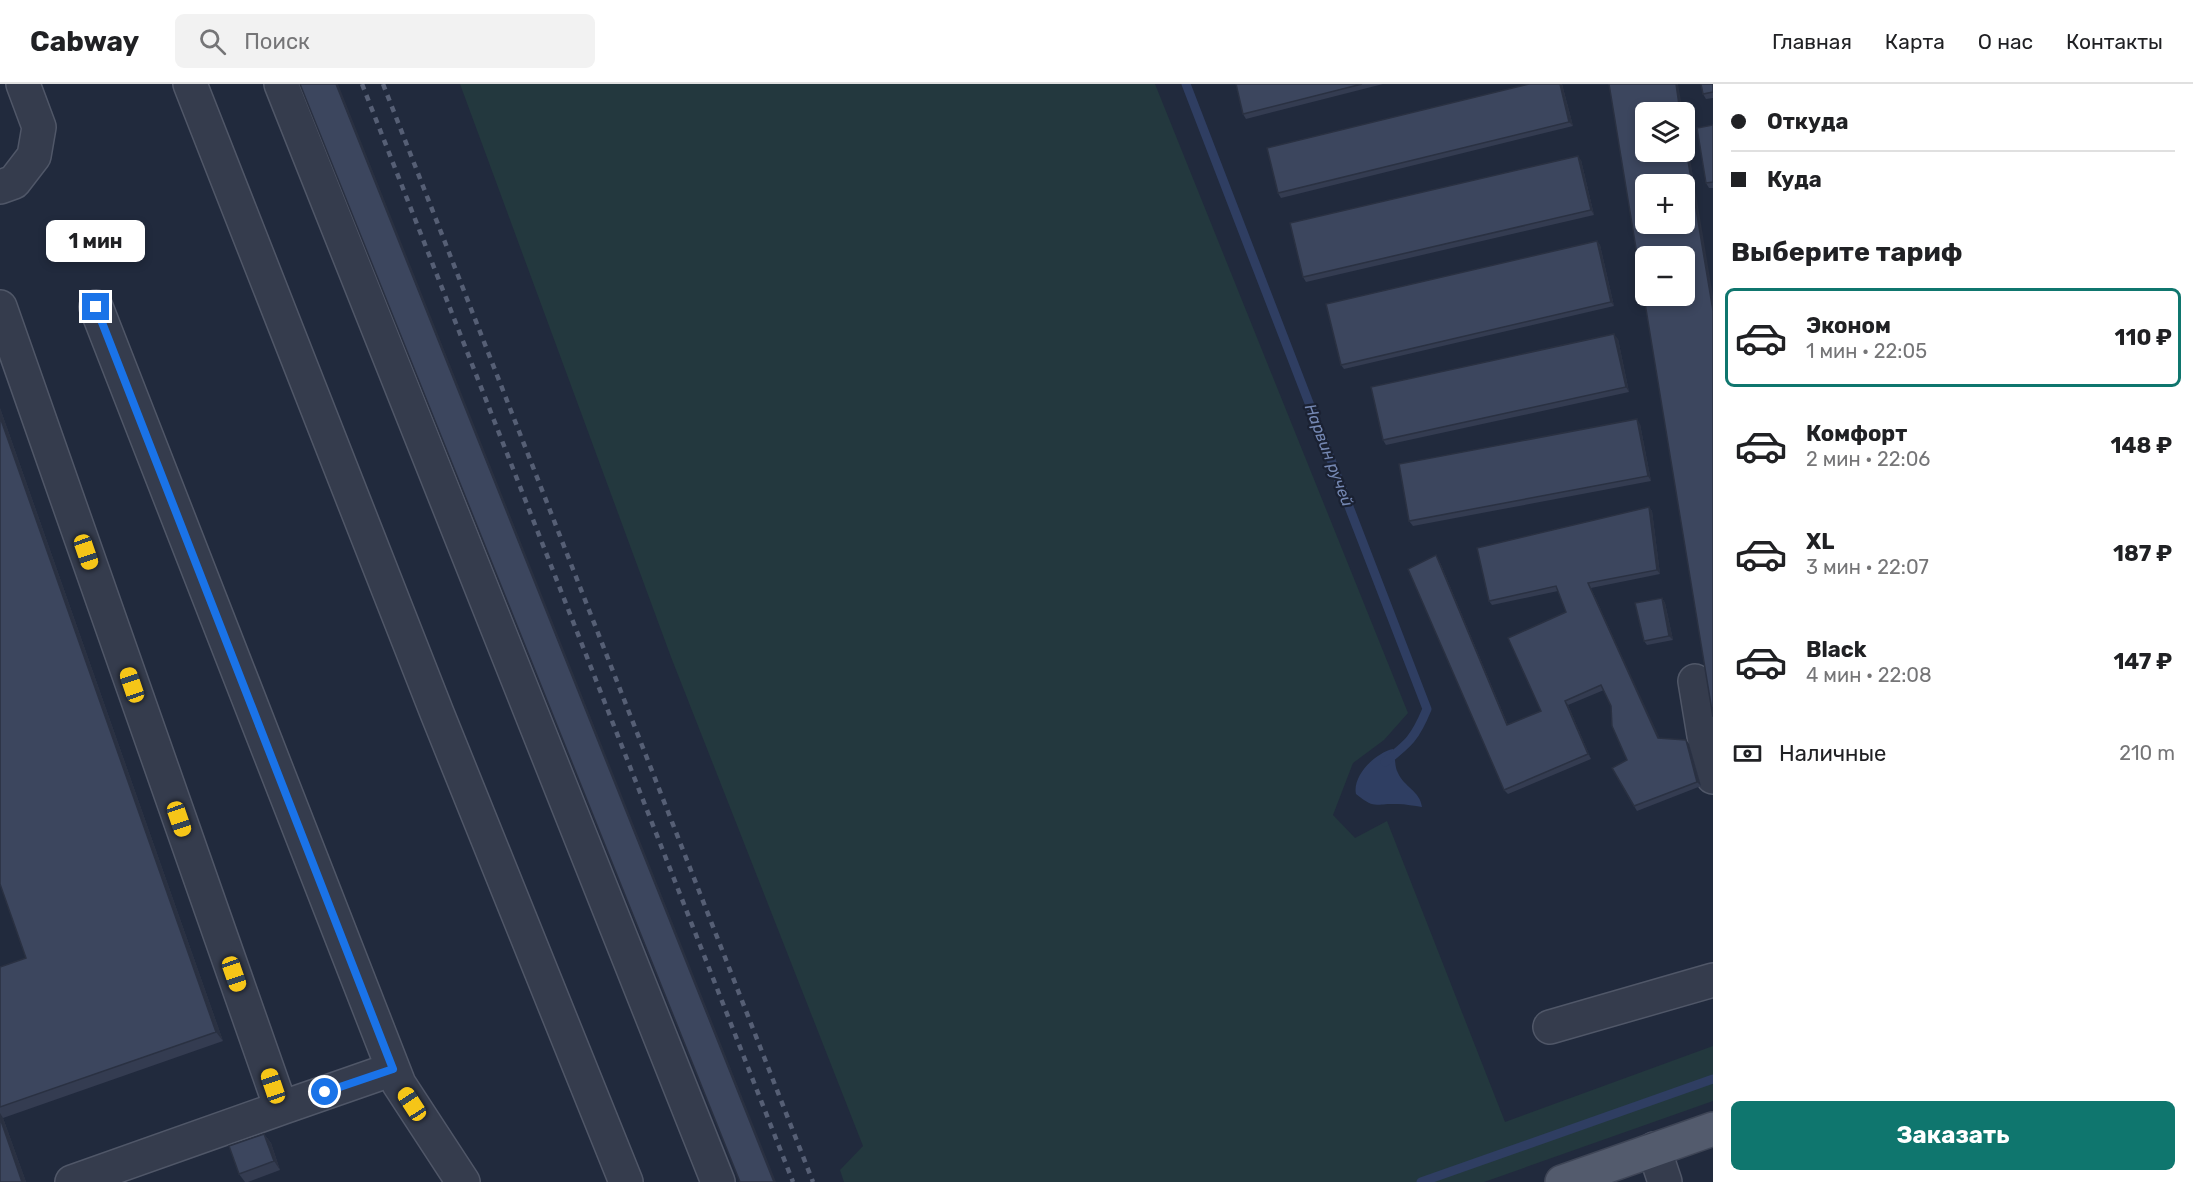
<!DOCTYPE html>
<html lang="ru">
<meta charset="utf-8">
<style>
body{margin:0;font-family:Rubik,sans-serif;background:#f2f2f2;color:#202124;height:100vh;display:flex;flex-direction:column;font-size:22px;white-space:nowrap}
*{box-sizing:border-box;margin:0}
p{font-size:20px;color:#757577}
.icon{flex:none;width:33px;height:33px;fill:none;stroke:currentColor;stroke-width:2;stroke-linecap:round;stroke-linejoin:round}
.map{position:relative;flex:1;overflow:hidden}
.details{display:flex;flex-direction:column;background:#fff;width:480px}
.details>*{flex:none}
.banner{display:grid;align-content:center;height:132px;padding:0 18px;background:#fff}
.fabs{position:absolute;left:1635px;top:18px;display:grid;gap:12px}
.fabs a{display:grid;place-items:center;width:60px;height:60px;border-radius:9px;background:#fff;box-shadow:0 3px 9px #0003;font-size:30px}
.end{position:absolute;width:27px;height:27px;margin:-14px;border:8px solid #1a73e8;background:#fff;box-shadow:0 0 0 3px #fff}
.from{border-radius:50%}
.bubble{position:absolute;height:42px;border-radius:9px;background:#fff;box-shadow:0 3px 9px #0003;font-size:20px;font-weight:700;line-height:42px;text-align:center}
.car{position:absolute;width:18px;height:36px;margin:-18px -9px;border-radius:8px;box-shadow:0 0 4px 2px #0007;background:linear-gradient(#f5c518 24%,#345 0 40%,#f5c518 0 76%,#345 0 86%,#f5c518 0)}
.banner b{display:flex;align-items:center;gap:21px;height:57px;font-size:22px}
.banner b+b{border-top:2px solid #e0e0e0}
.banner i{width:15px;height:15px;background:#202124}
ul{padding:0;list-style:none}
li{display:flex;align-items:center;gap:18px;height:99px;margin:0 12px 9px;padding:0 6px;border:3px solid transparent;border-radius:9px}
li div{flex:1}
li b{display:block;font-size:22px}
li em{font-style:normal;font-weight:700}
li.selected{border-color:#0f766e}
li>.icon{width:54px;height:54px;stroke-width:1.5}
h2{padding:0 18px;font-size:27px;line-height:72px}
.pay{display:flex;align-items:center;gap:15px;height:66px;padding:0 18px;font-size:22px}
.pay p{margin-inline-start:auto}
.button{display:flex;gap:12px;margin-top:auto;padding:12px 18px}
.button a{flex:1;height:69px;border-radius:9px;background:#0f766e;color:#fff;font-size:24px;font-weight:700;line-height:69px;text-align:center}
header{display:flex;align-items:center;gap:36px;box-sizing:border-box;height:84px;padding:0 30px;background:#fff;border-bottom:2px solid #e0e0e0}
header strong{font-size:28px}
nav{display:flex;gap:33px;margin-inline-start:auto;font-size:21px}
.search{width:420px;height:54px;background:#f2f2f2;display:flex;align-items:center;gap:15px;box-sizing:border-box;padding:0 21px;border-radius:9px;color:#757577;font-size:22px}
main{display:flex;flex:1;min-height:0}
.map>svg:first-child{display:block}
</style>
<header>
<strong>Cabway</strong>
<div class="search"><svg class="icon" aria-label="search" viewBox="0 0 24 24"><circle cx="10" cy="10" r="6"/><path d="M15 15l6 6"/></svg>Поиск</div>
<nav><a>Главная</a><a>Карта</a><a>О нас</a><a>Контакты</a></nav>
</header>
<main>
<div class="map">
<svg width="1713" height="1098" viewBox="0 0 1713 1098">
<rect width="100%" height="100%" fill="#212a3d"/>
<path fill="#23383e" d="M 460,0 L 1155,0 L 1408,629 L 1384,656 L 1353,679 L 1333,731 L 1355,754 L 1387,737 L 1505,1038 L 1713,962 L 1713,1017 L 1484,1098 L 844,1098 L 840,1086 L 863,1062 L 671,573 Z"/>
<path fill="#2f3e62" d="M 1393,665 C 1396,673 1394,682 1398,689 C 1404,703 1420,707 1422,723 C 1414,722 1406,720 1397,720 C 1374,719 1376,726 1356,710 C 1352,692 1375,669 1393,665 Z"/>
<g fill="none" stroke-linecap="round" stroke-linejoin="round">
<path stroke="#2f3e62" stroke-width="9" d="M 1186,0 L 1427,625 C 1415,654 1409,659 1385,678
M 1421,1098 L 1713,995"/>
<defs>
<path id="minor" d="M 190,0 L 437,629 L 626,1098
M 281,0 L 718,1098
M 0,103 L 14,98 L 34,72 L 39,43 L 23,0
M 0,223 L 281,1024 L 393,985
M 96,223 L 399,1000 L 463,1098
M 1695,597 L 1709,682 L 1713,693
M 1550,943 L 1713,896
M 1654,1065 L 1665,1098
M 72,1098 L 281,1024"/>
<path id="major" d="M 1562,1098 L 1713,1045"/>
</defs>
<use href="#minor" stroke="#505768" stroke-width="36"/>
<use href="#major" stroke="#3e4556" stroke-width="36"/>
<use href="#minor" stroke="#353c4d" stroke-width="33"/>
<use href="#major" stroke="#535b6d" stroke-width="33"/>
<path stroke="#565f75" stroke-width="4.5" stroke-dasharray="6 6" stroke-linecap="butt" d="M 362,0 L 793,1098
M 383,0 L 813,1098"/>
</g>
<path fill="#343c51" d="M 1236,0 L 1383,0 L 1246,35 L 1243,30 Z
M 1529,0 L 1562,0 L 1573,42 L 1281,114 L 1278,109 Z
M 1713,0 L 1713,14 L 1706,15 L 1703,10 Z
M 1713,41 L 1713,104 L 1709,104 L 1706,99 Z
M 1581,76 L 1594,131 L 1306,198 L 1303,193 Z
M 1597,157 L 1600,161 L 1614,222 L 1344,285 L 1341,281 Z
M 1618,255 L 1629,308 L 1386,361 L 1383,356 Z
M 0,324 L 223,957 L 3,1034 L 26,1098 L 0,1098 L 0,883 L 26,874 Z
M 1640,340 L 1651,397 L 1413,442 L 1409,437 Z
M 1649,423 L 1652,427 L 1660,490 L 1591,504 L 1659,655 L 1686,656 L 1689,660 L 1701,702 L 1637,727 L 1634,722 L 1627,676 L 1611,622 L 1604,606 L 1568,621 L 1591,675 L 1508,710 L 1504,706 L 1439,476 L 1508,641 L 1541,627 L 1566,528 L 1558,507 L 1492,521 L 1489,517 Z
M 1662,514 L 1665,519 L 1673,556 L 1647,561 L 1644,557 Z
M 264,1050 L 271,1059 L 280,1086 L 248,1098 L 245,1098 L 239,1090 Z"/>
<path fill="#2a3142" d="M 336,0 L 338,0 L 776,1098 L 774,1098 Z
M 1560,0 L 1562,0 L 1573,42 L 1569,38 Z
M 1676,0 L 1678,0 L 1683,28 L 1680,28 Z
M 1684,38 L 1713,212 L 1713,227 L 1684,53 Z
M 1578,72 L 1581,76 L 1594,131 L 1591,126 Z
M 1597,157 L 1600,161 L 1614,222 L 1611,218 Z
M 1614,250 L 1618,255 L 1629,308 L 1626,303 Z
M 0,324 L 223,957 L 216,948 L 0,333 Z
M 1637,335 L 1640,340 L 1651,397 L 1648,392 Z
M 1649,423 L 1652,427 L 1660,490 L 1657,486 Z
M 1436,471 L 1439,476 L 1510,646 L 1507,641 Z
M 1588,499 L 1591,504 L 1662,659 L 1658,654 Z
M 1662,514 L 1665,519 L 1673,556 L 1669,552 Z
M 1565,617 L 1568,621 L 1591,675 L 1588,670 Z
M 1686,656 L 1689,660 L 1701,702 L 1697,698 Z
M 0,1029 L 3,1034 L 26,1098 L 22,1098 L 0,1034 Z
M 264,1050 L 271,1059 L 280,1086 L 274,1077 Z"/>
<path fill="#3c465e" stroke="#2a3142" stroke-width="1.5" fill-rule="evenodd" d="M 300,0 L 336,0 L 774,1098 L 740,1098 Z
M 1236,0 L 1362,0 L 1243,30 Z
M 1529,0 L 1560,0 L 1569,38 L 1278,109 L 1267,64 Z
M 1609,0 L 1676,0 L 1680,28 L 1646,28 L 1646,68 L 1684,68 L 1684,53 L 1713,227 L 1713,633 ZM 1646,100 L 1684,100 L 1684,140 L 1646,140 ZM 1646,172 L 1684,172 L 1684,212 L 1646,212 Z
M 1701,0 L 1713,0 L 1713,8 L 1703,10 Z
M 1713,41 L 1713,98 L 1706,99 L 1697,44 Z
M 1578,72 L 1591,126 L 1303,193 L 1290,139 Z
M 1597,157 L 1611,218 L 1341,281 L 1326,220 Z
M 1614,250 L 1626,303 L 1383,356 L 1371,303 Z
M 0,333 L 216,948 L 0,1023 L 0,883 L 26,874 L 0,800 Z
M 1637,335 L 1648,392 L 1409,437 L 1399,380 Z
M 1649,423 L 1657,486 L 1588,499 L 1658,654 L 1686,656 L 1697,698 L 1634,722 L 1612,684 L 1627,676 L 1612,642 L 1611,622 L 1601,601 L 1565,617 L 1588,670 L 1504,706 L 1408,485 L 1436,471 L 1507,641 L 1541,627 L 1508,554 L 1566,528 L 1556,502 L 1489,517 L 1477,464 Z
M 1662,514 L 1669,552 L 1644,557 L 1635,519 Z
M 0,1034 L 22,1098 L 0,1098 Z
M 264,1050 L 274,1077 L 239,1090 L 229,1062 Z"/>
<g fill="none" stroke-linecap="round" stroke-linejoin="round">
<path stroke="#1a73e8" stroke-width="8" d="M 96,223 L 393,985 L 325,1008"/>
</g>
<g text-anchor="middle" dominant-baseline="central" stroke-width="4.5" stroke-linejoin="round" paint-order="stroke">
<g font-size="16" font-style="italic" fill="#7588b3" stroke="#1a2132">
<text transform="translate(1329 371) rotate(69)">Нарвин ручей</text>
</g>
</g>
</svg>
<div class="fabs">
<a><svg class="icon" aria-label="layers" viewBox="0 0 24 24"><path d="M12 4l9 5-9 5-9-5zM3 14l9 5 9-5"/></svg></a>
<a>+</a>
<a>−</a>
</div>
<i class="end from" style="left:325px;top:1008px"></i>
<i class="end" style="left:96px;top:223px"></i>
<div class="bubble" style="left:46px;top:136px;width:99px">1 мин</div>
<i class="car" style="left:86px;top:468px;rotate:161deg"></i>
<i class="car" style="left:132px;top:601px;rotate:341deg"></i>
<i class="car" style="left:179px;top:735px;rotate:161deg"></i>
<i class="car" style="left:234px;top:890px;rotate:161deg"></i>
<i class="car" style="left:273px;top:1002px;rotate:341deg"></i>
<i class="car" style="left:412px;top:1020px;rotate:327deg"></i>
</div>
<section class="details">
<div class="banner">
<b><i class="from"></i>Откуда</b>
<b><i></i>Куда</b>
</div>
<h2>Выберите тариф</h2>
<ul>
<li class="selected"><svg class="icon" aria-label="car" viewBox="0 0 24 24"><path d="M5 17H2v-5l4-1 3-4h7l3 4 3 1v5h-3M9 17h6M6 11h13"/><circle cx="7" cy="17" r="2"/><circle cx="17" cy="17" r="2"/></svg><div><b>Эконом</b><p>1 мин · 22:05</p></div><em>110 ₽</em></li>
<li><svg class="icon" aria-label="car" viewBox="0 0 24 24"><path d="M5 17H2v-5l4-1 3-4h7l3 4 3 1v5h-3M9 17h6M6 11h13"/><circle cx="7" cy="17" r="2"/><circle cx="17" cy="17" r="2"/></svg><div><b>Комфорт</b><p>2 мин · 22:06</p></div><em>148 ₽</em></li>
<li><svg class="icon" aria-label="car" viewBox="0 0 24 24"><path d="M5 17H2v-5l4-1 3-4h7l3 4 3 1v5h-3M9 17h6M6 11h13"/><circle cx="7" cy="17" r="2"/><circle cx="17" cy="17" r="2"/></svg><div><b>XL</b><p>3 мин · 22:07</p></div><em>187 ₽</em></li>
<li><svg class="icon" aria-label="car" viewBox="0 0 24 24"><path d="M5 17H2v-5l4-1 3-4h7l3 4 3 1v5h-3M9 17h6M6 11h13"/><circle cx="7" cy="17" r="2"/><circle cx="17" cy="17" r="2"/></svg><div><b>Black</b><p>4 мин · 22:08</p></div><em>147 ₽</em></li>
</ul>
<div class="pay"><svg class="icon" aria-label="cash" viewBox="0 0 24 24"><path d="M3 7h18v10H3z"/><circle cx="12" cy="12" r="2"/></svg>Наличные<p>210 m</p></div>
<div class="button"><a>Заказать</a></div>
</section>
</main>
